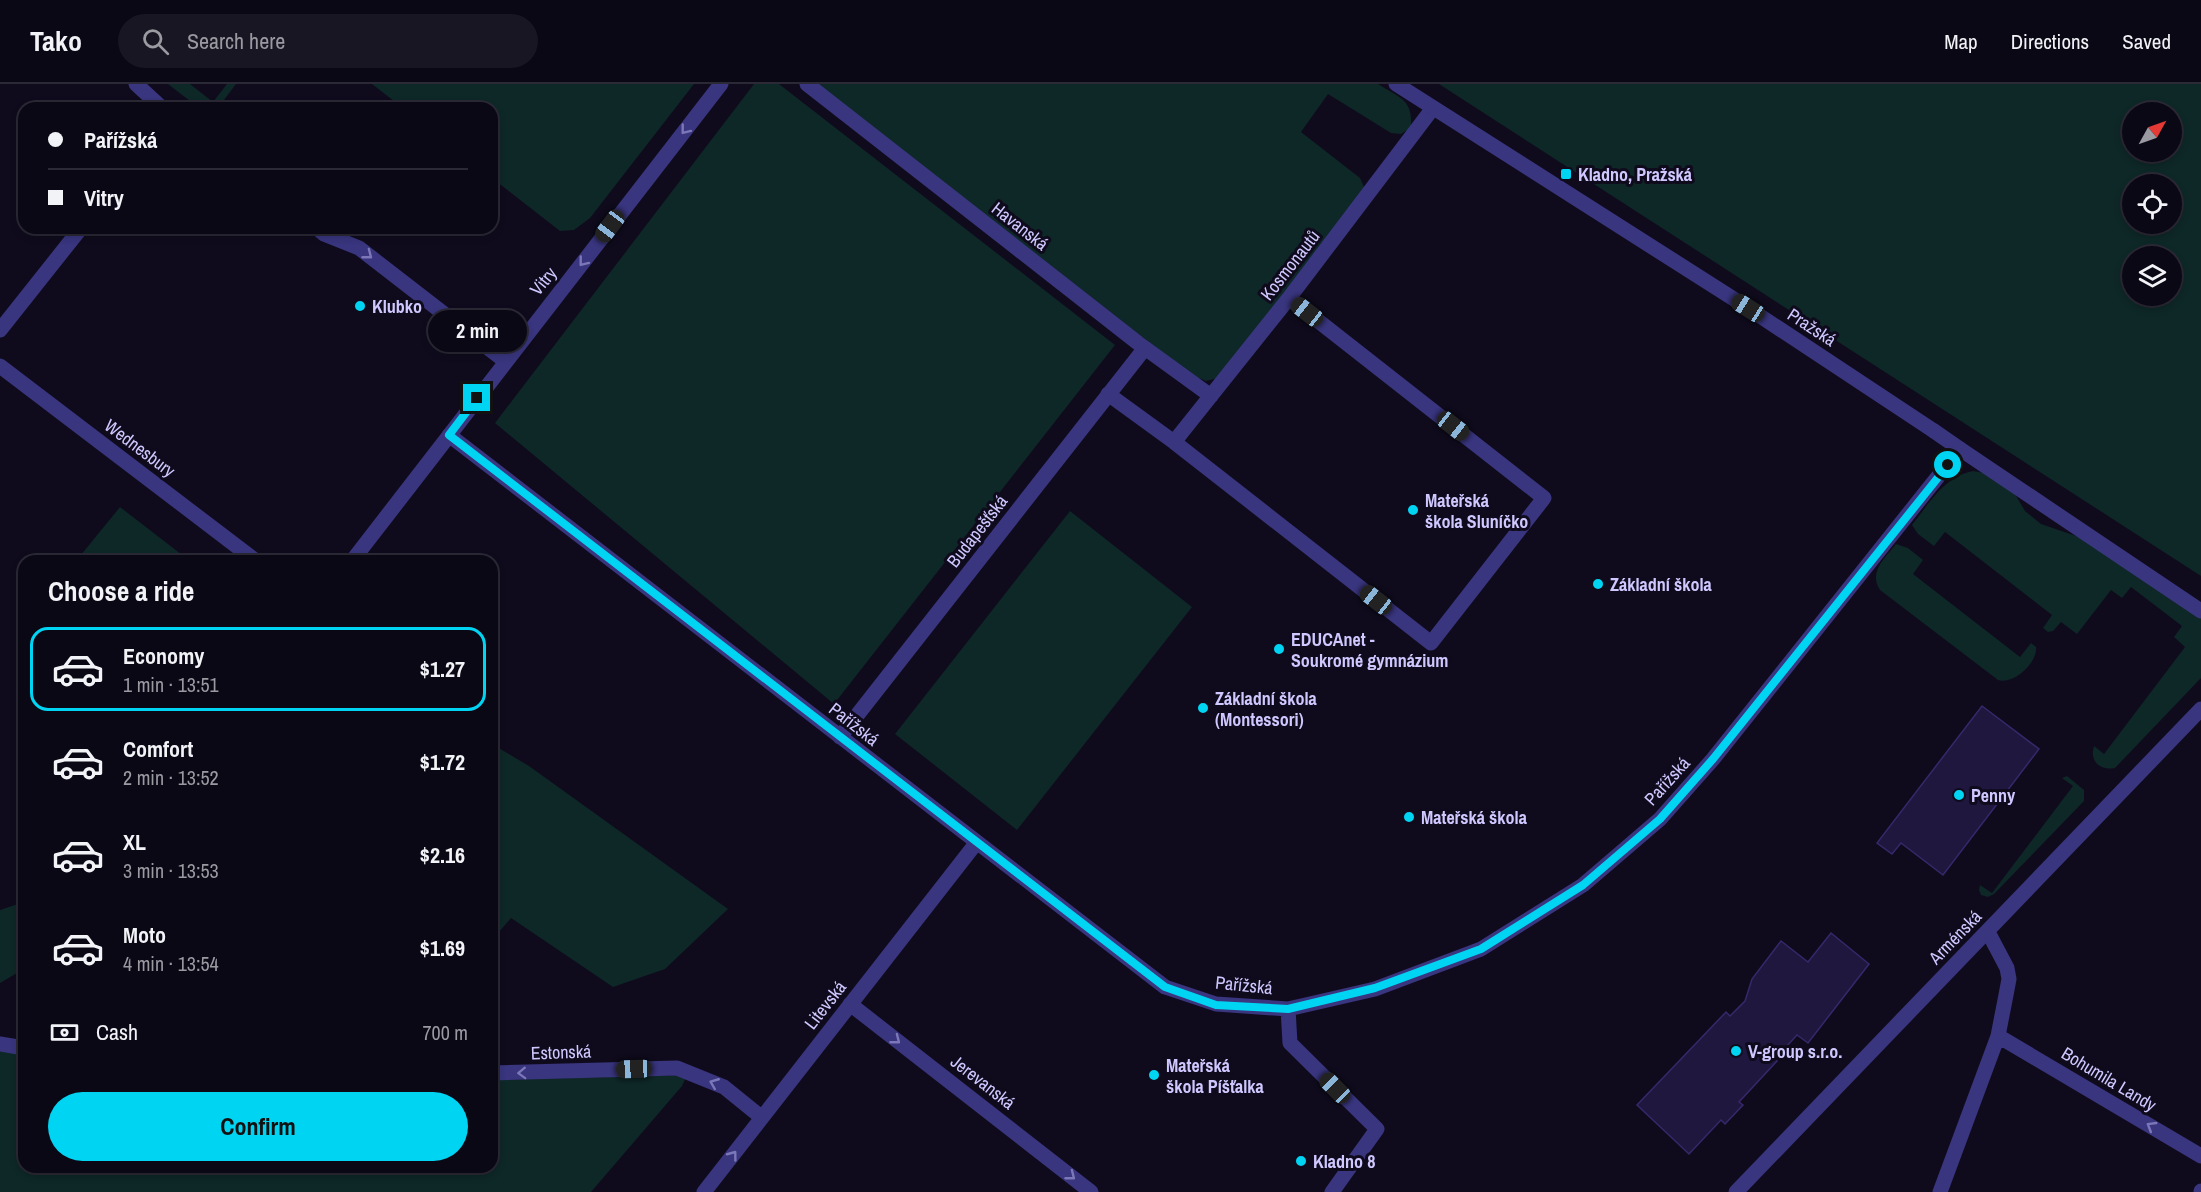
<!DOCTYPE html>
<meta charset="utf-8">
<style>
body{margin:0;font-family:"Archivo Narrow",sans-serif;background:#191623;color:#f1f3f6;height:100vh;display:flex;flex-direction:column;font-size:22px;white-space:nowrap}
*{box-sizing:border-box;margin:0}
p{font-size:20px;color:#9a9aa1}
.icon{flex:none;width:33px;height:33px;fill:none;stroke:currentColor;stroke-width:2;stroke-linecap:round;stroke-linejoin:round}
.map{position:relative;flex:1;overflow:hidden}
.side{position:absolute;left:18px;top:471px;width:480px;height:618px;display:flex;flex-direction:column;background:#0b0816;border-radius:18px;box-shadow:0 3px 9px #0003,0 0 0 2px #2b2935}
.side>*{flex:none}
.guide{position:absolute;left:18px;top:18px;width:480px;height:132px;border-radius:18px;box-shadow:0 3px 9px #0003,0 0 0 2px #2b2935;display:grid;align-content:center;height:132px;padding:0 30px;background:#0b0816}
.needle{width:39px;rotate:50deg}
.buttons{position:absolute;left:2122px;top:18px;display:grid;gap:12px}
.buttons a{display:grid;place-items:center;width:60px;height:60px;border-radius:50%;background:#0b0816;box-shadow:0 3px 9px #0003,0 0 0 2px #2b2935;font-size:30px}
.end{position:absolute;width:27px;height:27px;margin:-14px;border:8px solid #00d4f3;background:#111;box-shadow:0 0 0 3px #111}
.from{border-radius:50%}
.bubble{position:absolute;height:42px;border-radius:21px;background:#0b0816;box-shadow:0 3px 9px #0003,0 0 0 2px #2b2935;font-size:20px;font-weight:700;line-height:42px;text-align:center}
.car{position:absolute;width:18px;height:36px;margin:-18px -9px;border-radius:8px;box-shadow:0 0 4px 2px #0007;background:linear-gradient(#222 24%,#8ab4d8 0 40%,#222 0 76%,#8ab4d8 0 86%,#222 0)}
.guide b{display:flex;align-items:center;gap:21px;height:57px;font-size:22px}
.guide b+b{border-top:2px solid #2b2935}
.guide i{width:15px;height:15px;background:#f1f3f6}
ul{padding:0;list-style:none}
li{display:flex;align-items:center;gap:18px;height:84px;margin:0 12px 9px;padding:0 18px;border:3px solid transparent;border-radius:18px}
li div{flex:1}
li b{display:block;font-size:22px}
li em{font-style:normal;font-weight:700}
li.on{border-color:#00d4f3}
li>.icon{width:54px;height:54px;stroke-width:1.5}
h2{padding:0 30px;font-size:27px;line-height:72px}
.pay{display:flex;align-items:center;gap:15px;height:66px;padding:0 30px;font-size:22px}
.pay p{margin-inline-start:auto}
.cta{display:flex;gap:12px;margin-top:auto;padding:12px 30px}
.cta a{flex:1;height:69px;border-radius:36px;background:#00d4f3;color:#111;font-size:24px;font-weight:700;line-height:69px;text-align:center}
header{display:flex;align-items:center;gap:36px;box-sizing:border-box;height:84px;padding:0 30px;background:#0b0816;border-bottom:2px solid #2b2935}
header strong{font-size:28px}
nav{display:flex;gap:33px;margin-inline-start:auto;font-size:21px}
.search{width:420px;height:54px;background:#191623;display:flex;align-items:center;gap:15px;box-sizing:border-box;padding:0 21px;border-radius:33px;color:#9a9aa1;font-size:22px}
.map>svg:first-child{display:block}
</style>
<header>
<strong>Tako</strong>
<div class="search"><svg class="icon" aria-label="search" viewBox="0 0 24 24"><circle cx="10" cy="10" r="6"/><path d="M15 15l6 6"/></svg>Search here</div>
<nav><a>Map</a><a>Directions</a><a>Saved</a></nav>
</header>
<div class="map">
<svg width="2201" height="1108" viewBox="0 0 2201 1108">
<rect width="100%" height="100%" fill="#0f0b1d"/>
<path fill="#0e2727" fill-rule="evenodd" d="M 168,0 L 190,0 L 213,18 L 227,0 L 236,0 L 218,24 L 199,24 Z
M 372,0 L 694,0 L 590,134 L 574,146 L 560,147 L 492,94 L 492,24 L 403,24 Z
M 754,0 L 779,0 L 1115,261 L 834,620 L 495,339 Z
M 814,0 L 1378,0 C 1400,14 1413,15 1411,44 L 1401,50 L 1391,49 L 1328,10 L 1301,48 L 1360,94 L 1364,103 L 1361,112 L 1218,294 L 1206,297 L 1192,291 Z
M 1439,0 L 2201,0 L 2201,492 ZM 2133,28 L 2172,28 L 2172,68 L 2133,68 ZM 2133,100 L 2172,100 L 2172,140 L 2133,140 ZM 2133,172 L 2172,172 L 2172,212 L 2133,212 Z
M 1973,387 L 1985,389 L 2015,410 L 2025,427 L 2041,440 L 2079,453 L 2201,534 L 2201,594 L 2115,684 C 2100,687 2089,677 2094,662 L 2104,670 L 2185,563 L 2174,553 L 2182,542 L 2131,503 L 2122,514 L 2111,506 L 2077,550 L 2061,538 L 2053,547 L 2048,548 L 2043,544 L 2052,531 L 1945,448 L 1934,462 L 1918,450 L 1912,441 C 1930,418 1944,393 1973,387 Z
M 120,423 L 190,477 L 76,477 Z
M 1070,427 L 1192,523 L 1017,746 L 895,650 Z
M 1896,460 L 1908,464 L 1923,476 L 1913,490 L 2020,573 L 2031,559 L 2036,563 C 2038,578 2014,601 1998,596 L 1880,506 C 1868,488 1885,474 1896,460 Z
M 492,660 L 529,682 L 728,825 L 665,885 L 613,903 L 511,834 L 492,856 Z
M 2067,692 L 2084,706 L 2084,717 L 1994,810 L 1988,813 L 1981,811 L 1979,806 L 1980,801 L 1992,809 L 2073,702 L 2062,694 Z
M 24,818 L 24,885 L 0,899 L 0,826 Z
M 0,966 L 24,970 L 24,1083 L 492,1083 L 492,996 L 687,991 L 682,1002 L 591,1108 L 0,1108 Z"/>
<path fill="#20173f" stroke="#37286b" stroke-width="1.5" d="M 1982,622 L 2039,665 L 1943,791 L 1901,759 L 1892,770 L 1877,759 Z
M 1831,849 L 1869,880 L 1808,959 L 1797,951 L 1775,975 L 1777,977 L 1739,1018 L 1743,1021 L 1725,1040 L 1721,1036 L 1689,1070 L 1637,1021 L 1726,928 L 1730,932 L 1745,917 L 1752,895 L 1781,857 L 1808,878 Z"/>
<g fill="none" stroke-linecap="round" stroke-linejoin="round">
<path stroke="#39357e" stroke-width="15" d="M 136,0 L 162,24
M 807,0 L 1138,259 L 1211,312
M 317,144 L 324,150 L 359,164 L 505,277
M 0,246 L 81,144
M 0,282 L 256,477
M 1108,310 L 1174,358 L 1431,559 L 1544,414 L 1289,214
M 449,351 L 1165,903 L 1216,920 L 1288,925 L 1375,905 L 1481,865 L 1583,801 L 1660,735 L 1713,675 L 1960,365 L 1934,347
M 1174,358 L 1289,214 L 1433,24
M 352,477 L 721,0
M 840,653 L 1145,264
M 850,920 L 1091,1108
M 1288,925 L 1290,959 L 1377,1045 L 1332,1108
M 1998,952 L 2201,1072
M 0,960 L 24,964
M 492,989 L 677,984 L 724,1003 L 761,1033
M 704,1108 L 977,758
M 1736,1108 L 2201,625
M 1940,1108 L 1998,952 L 2006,911 L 2009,895 L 2007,884 L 1988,848
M 2201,1108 L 2201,1107"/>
<path stroke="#39357e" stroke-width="15" d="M 1396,0 L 1748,224 L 1934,347
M 1960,365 L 2201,527"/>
</g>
<defs><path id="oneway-chevron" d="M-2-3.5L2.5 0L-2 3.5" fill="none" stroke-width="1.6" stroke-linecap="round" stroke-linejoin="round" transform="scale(1.5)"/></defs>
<g stroke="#7c77b8">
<use href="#oneway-chevron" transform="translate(685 46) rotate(128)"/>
<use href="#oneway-chevron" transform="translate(368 171) rotate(38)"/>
<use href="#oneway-chevron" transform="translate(583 178) rotate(128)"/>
<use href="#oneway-chevron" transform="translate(896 956) rotate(38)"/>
<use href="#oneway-chevron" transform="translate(522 989) rotate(178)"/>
<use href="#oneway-chevron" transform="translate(714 999) rotate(-158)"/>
<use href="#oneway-chevron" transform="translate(2151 1042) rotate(-149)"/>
<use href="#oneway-chevron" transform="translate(733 1071) rotate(-53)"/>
<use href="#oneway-chevron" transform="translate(1071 1092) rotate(38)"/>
</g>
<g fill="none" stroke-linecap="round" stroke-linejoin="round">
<path stroke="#00d4f3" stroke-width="8" d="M 477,314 L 449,351 L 1165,903 L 1216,921 L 1288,925 L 1375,904 L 1481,865 L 1583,801 L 1660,735 L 1713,675 L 1948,381"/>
</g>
<g fill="#00d4f3" stroke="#0f0b1d" stroke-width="2">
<rect x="1560" y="84" width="12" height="12" rx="3"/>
<circle cx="360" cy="222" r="6"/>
<circle cx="1413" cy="426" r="6"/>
<circle cx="1598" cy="500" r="6"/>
<circle cx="1279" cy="565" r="6"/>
<circle cx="1203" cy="624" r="6"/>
<circle cx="1959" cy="711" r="6"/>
<circle cx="1409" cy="733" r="6"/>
<circle cx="1736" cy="967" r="6"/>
<circle cx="1154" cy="991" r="6"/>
<circle cx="1301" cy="1077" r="6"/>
</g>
<g text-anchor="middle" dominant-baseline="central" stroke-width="6" stroke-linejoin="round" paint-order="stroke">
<g font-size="18" font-weight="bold" fill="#cfc8ff" stroke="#0f0b1d" text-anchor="start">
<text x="1578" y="90">Kladno, Pražská</text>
<text x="372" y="222">Klubko</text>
<text x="1425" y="416">Mateřská<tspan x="1425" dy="21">škola Sluníčko</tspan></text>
<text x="1610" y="500">Základní škola</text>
<text x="1291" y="555">EDUCAnet -<tspan x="1291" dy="21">Soukromé gymnázium</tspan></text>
<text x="1215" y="614">Základní škola<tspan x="1215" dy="21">(Montessori)</tspan></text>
<text x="1971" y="711">Penny</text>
<text x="1421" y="733">Mateřská škola</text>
<text x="1748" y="967">V-group s.r.o.</text>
<text x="1166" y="981">Mateřská<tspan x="1166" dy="21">škola Píšťalka</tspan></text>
<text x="1313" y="1077">Kladno 8</text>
</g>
<g font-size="18" fill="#cfc8ff" stroke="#0f0b1d">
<text transform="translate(1020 142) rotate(38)">Havanská</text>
<text transform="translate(1290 181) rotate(-52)">Kosmonautů</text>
<text transform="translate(543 197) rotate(-51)">Vitry</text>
<text transform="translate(1812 243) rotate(33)">Pražská</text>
<text transform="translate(140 364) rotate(37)">Wednesbury</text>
<text transform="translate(977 447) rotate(-52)">Budapešťská</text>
<text transform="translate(854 640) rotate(38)">Pařížská</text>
<text transform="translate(1667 697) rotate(-48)">Pařížská</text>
<text transform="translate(1955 853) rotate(-46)">Arménská</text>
<text transform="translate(1244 901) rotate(6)">Pařížská</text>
<text transform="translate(825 921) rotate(-52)">Litevská</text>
<text transform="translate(561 968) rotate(-2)">Estonská</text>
<text transform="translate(2109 995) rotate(31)">Bohumila Landy</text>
<text transform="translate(983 998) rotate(38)">Jerevanská</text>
</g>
</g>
</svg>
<div class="buttons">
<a><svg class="needle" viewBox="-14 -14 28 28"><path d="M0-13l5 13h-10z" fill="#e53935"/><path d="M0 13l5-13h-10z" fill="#9a9aa1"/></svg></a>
<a><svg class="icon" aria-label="locate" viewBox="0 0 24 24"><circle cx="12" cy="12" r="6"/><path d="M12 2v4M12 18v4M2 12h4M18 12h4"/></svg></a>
<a><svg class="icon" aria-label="layers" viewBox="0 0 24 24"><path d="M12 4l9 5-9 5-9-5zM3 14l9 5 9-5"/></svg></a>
</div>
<i class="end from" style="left:1948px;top:381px"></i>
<i class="end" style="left:477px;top:314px"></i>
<div class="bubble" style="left:428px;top:226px;width:99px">2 min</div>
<i class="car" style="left:610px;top:142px;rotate:217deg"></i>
<i class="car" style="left:1748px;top:224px;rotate:302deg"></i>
<i class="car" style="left:1307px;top:228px;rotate:308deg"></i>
<i class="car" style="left:1453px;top:342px;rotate:128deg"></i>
<i class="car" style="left:1376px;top:516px;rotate:308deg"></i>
<i class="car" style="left:634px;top:985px;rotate:268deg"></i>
<i class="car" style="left:1335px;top:1004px;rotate:315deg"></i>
<div class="guide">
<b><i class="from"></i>Pařížská</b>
<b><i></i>Vitry</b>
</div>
<section class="side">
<h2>Choose a ride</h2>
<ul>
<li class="on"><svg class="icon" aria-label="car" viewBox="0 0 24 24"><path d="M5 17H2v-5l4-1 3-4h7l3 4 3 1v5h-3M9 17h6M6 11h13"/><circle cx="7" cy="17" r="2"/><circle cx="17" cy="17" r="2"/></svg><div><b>Economy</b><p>1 min · 13:51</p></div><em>$1.27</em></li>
<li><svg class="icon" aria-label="car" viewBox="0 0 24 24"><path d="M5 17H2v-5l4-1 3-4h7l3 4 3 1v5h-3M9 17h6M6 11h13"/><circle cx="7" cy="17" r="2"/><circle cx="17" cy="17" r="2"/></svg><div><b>Comfort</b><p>2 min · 13:52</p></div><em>$1.72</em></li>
<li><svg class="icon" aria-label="car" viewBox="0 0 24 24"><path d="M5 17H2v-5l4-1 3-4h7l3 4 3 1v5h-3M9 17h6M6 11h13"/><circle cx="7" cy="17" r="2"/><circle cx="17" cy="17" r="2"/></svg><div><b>XL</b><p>3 min · 13:53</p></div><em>$2.16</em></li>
<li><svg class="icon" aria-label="car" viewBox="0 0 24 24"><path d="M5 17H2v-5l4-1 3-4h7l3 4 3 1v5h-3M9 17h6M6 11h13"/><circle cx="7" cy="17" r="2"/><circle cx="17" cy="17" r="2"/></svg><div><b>Moto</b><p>4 min · 13:54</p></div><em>$1.69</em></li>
</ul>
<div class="pay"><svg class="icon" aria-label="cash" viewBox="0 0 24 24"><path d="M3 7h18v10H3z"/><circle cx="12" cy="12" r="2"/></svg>Cash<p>700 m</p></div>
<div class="cta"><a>Confirm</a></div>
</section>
</div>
